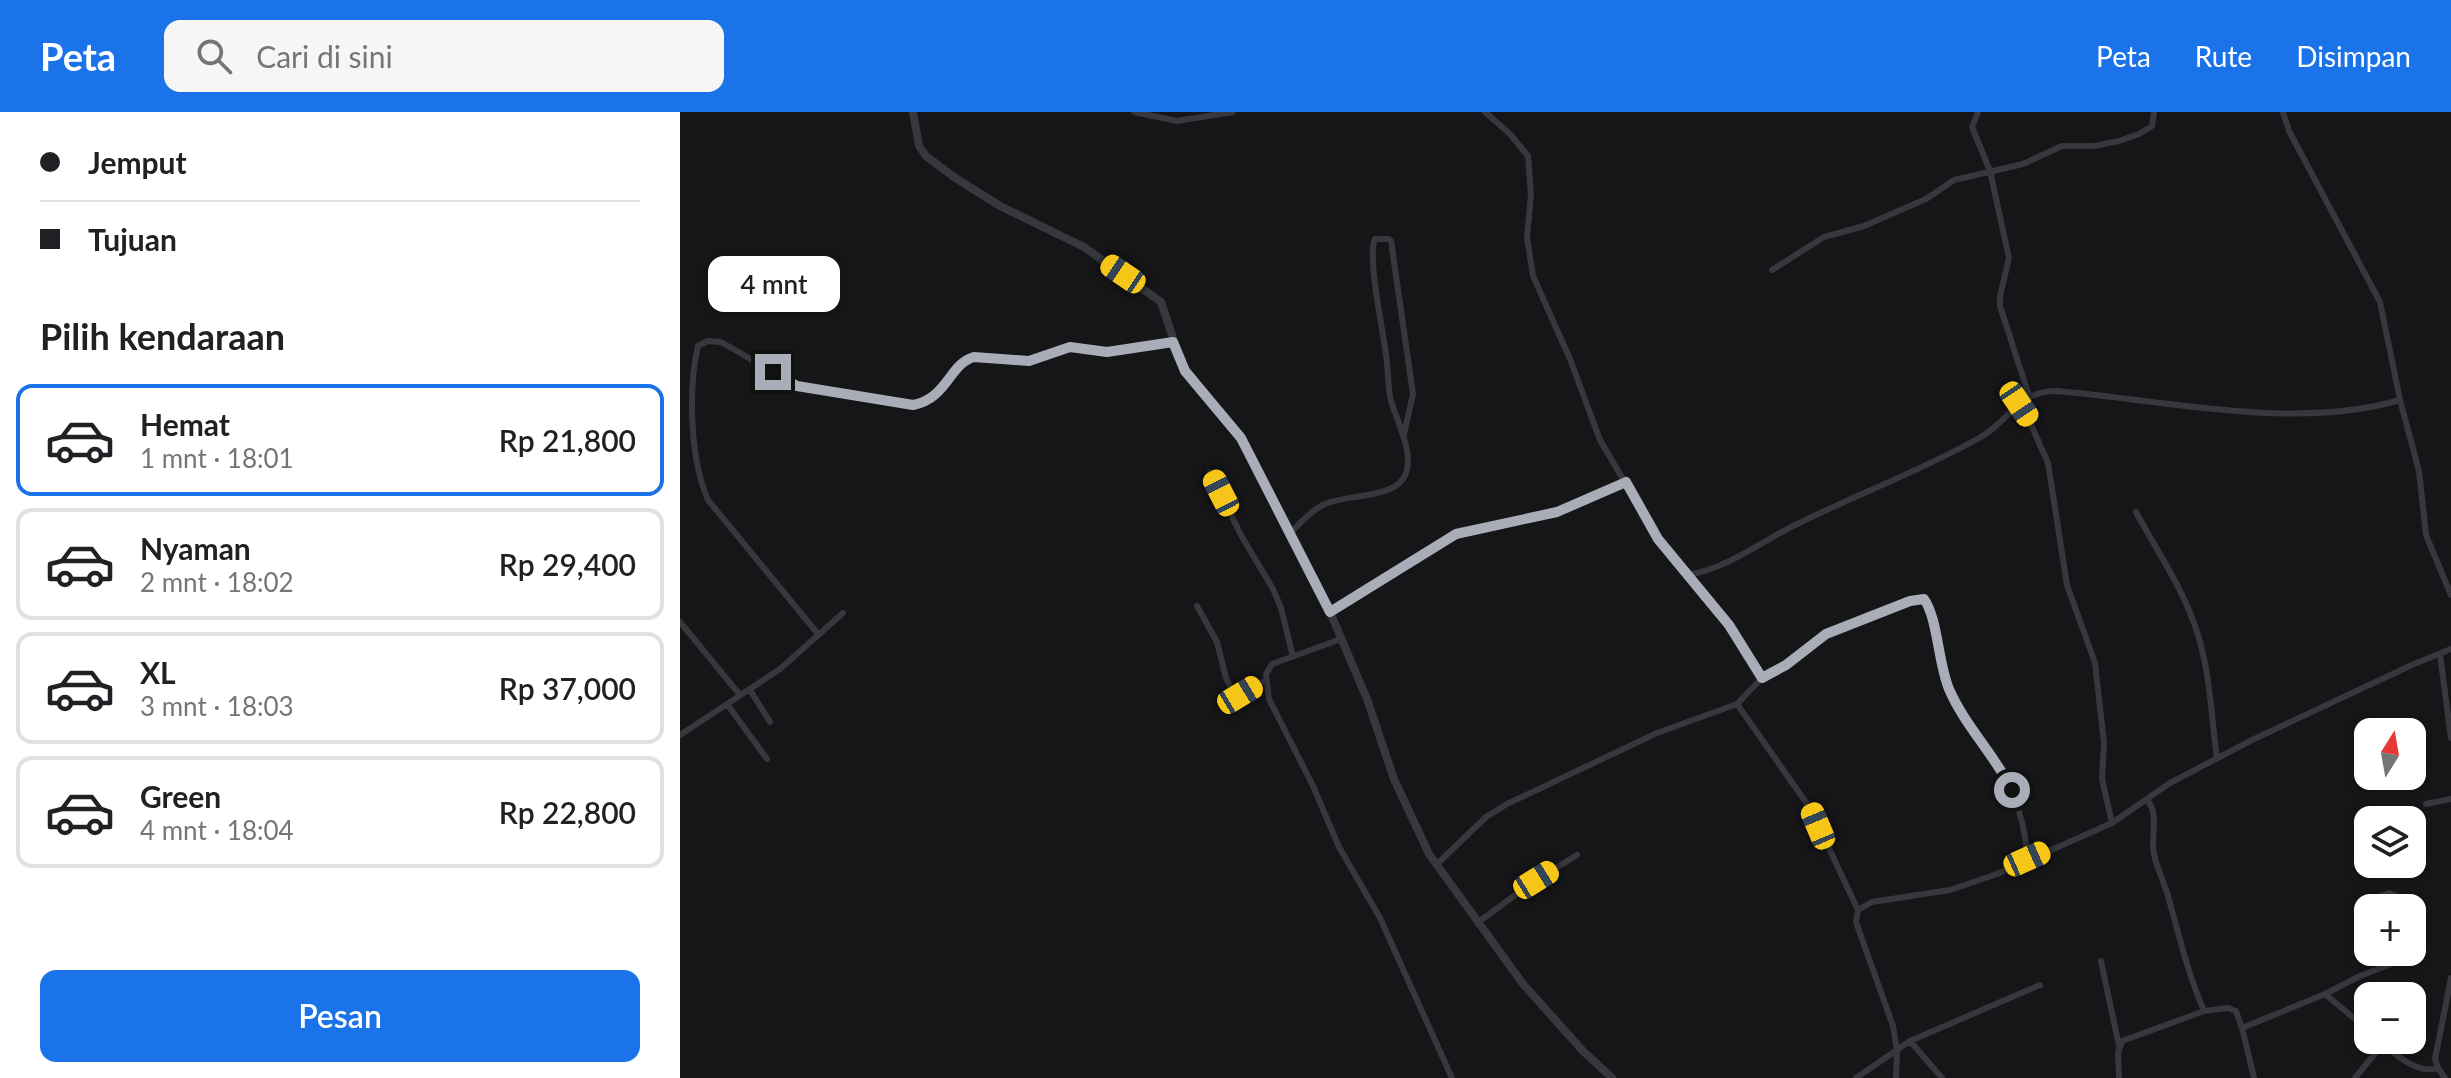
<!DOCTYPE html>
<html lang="id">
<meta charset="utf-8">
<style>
body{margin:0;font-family:Lato,sans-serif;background:#f6f6f6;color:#202124;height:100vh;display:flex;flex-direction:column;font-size:30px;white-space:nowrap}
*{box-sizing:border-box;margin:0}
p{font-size:26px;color:#757577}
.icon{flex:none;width:44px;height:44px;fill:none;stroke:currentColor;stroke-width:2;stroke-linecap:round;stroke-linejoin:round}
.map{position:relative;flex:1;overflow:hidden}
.side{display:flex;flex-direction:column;background:#fff;width:680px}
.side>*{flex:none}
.top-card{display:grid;align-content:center;height:176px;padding:0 40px;background:#fff}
.needle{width:52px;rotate:11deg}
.tools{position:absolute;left:1674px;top:606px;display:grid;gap:16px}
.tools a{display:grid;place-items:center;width:72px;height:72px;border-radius:16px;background:#fff;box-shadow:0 2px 6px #0004;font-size:40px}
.end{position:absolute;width:36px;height:36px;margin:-18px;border:10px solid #a8adb8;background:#111;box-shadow:0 0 0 4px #111}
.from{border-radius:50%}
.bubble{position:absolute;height:56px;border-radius:16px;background:#fff;box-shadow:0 2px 6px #0004;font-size:26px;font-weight:600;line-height:56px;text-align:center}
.car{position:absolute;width:24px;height:48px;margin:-24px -12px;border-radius:10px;box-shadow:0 0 6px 2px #0007;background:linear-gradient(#f5c518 24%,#345 0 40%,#f5c518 0 76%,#345 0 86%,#f5c518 0)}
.top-card b{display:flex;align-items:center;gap:28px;height:76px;font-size:30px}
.top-card b+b{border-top:2px solid #e0e0e0}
.top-card i{width:20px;height:20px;background:#202124}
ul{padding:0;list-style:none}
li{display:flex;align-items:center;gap:24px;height:112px;margin:0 16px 12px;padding:0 24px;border:4px solid #e0e0e0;border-radius:16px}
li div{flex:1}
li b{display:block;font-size:30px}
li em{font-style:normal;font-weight:600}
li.current{border-color:#1a73e8}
li>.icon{width:72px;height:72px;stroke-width:1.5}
h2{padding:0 40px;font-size:36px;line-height:96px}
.button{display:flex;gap:16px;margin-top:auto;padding:16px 40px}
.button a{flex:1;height:92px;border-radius:16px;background:#1a73e8;color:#fff;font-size:32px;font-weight:600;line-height:92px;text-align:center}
header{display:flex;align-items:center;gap:48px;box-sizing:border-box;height:112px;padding:0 40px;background:#1a73e8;color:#fff}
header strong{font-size:38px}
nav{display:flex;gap:44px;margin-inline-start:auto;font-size:28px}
.search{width:560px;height:72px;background:#f6f6f6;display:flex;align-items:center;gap:20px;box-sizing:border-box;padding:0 28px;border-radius:16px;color:#757577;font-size:30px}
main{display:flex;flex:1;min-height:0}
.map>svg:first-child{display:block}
</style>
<header>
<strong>Peta</strong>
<div class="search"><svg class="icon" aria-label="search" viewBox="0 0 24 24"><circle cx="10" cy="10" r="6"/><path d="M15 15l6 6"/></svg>Cari di sini</div>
<nav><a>Peta</a><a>Rute</a><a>Disimpan</a></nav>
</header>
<main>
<section class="side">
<div class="top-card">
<b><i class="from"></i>Jemput</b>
<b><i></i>Tujuan</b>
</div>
<h2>Pilih kendaraan</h2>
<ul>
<li class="current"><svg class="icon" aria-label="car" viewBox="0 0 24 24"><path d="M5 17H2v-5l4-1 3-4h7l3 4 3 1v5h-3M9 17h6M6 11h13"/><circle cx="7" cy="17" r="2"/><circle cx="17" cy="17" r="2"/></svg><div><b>Hemat</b><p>1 mnt · 18:01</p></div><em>Rp 21,800</em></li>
<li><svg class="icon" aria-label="car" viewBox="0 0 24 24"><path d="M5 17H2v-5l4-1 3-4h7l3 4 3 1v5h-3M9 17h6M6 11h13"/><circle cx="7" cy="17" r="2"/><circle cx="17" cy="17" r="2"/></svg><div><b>Nyaman</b><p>2 mnt · 18:02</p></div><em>Rp 29,400</em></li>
<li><svg class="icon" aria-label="car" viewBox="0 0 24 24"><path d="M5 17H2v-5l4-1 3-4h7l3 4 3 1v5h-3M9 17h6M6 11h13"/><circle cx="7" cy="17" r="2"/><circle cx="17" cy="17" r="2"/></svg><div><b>XL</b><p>3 mnt · 18:03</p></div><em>Rp 37,000</em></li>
<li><svg class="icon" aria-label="car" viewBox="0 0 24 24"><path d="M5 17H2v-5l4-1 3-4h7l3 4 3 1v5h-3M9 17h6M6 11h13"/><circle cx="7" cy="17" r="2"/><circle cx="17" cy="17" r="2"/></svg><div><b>Green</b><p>4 mnt · 18:04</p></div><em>Rp 22,800</em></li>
</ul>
<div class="button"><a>Pesan</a></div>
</section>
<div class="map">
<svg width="1771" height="966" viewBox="0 0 1771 966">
<rect width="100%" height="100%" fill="#161618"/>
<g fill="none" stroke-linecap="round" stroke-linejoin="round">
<path stroke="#37383d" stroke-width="6" d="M 454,0 L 497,9 L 553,0
M 805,0 L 830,22 L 848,44 L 851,83 L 847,125 L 853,164 L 890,247 L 920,328 L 978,427 L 1049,513 L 1082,566 L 1106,553 L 1146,522 L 1230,489 L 1246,489 C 1256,517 1257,549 1269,578 C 1299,644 1344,665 1347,747
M 1298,0 L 1292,15 L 1310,59 L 1329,146 L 1320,184 L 1320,194 L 1349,284
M 1603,0 L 1609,19 L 1700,190 L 1720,288 L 1739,359 L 1746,423 L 1771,483
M 1092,158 L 1144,125 L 1184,114 L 1246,87 L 1274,68 L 1343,52 L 1382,34 L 1414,34 L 1439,29 L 1459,22 L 1472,14 L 1474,0
M 1339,292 L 1349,308 L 1368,351 L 1387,473 L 1415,551 L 1424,631 L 1422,667 L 1432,711
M 530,360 L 562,425 L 593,477 L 601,496 L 613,545
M 1456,400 C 1476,437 1500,472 1514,511 C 1530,554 1531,602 1537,647
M 610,421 C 620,412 630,399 643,393 C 664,382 709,387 723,367 C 738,345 715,307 710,285 C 708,271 708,256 706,242 C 703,219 687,144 695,127 L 709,127 L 711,129 L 733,282 L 724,322
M 1008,463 C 1047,456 1078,432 1113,414 C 1175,383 1241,359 1301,325 C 1332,307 1337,279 1377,279 C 1485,288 1614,319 1720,288
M 517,494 L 537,530 L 546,566 L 553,581 L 560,583 L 586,568
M 650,500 L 776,422 L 877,400 L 946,370
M 0,510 L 60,583
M 138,522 L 28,388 C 10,347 8,276 18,234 L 28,229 L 41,230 L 117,274 L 233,293 C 263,287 266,265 287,247 L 349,249 L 390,235 L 427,240 L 493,230
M 661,527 L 592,552 L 586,562 L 589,587 L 633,674 L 659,735 L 700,806 L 772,966
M 1760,542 L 1771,626
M 1082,566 L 1057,592 L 1130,696 L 1178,798
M 70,578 L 90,610
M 47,592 L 87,647
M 0,623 L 100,557 L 163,501
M 1467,688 C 1480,703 1470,724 1474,742 C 1477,757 1484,770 1488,784 C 1499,823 1508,862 1524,899
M 1746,692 L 1771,687
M 756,753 L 806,705 L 827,692 L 977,621 L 1057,592
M 1679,793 L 1709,781 L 1715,783 L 1720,796
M 797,811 L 856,768 L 897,743
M 1421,849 L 1439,934
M 1645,882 L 1688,918
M 1562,916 L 1574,966
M 1699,928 C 1713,941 1737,963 1758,956
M 1230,929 L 1262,966
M 1176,966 L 1230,929 L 1360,873
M 1216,966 L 1217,938 L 1213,914 L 1176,810 L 1178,798 L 1192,790 L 1270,778 L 1317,762 L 1432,711 L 1490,671 L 1572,628 L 1734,552 L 1771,537
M 1439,966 L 1438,941 L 1442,929 L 1524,899 L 1548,896 L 1556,899 L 1562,916 L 1645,882 L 1680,864 L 1735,843 L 1737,836 L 1732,822
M 1675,966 L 1703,932
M 1765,966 L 1758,956 L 1755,947 L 1771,866"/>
<path stroke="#37383d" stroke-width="8" d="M 233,0 L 239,34 L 246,44 L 274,65 L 320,94 L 404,135 L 481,190 L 502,253 L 561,326 L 650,500 L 687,587 L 714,667 L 749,742 L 843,872 L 903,939 L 932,966"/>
</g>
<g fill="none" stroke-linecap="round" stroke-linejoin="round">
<path stroke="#a8adb8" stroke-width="10" d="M 93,260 L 117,274 L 233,293 C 268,286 269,252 294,245 L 349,249 L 390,235 L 427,240 L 493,230 L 505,259 L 561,326 L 650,500 L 776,422 L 877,400 L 946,370 L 978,427 L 1049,513 L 1082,566 L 1106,553 L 1146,522 L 1230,489 L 1244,487 C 1258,507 1258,551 1269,577 C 1285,614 1314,642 1332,678"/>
</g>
</svg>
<div class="tools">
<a><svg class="needle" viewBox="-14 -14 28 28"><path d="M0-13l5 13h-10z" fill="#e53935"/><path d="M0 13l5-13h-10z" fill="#757577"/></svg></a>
<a><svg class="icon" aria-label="layers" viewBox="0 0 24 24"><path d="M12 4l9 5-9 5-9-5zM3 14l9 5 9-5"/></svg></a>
<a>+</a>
<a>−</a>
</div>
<i class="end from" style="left:1332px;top:678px"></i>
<i class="end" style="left:93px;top:260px"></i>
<div class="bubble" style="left:28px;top:144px;width:132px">4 mnt</div>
<i class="car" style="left:443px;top:162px;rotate:304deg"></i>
<i class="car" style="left:1339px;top:292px;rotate:146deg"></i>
<i class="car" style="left:541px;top:381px;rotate:333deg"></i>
<i class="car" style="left:560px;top:583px;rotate:59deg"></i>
<i class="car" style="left:1138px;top:714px;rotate:337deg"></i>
<i class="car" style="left:1347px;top:747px;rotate:66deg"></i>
<i class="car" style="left:856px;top:768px;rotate:58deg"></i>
</div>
</main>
